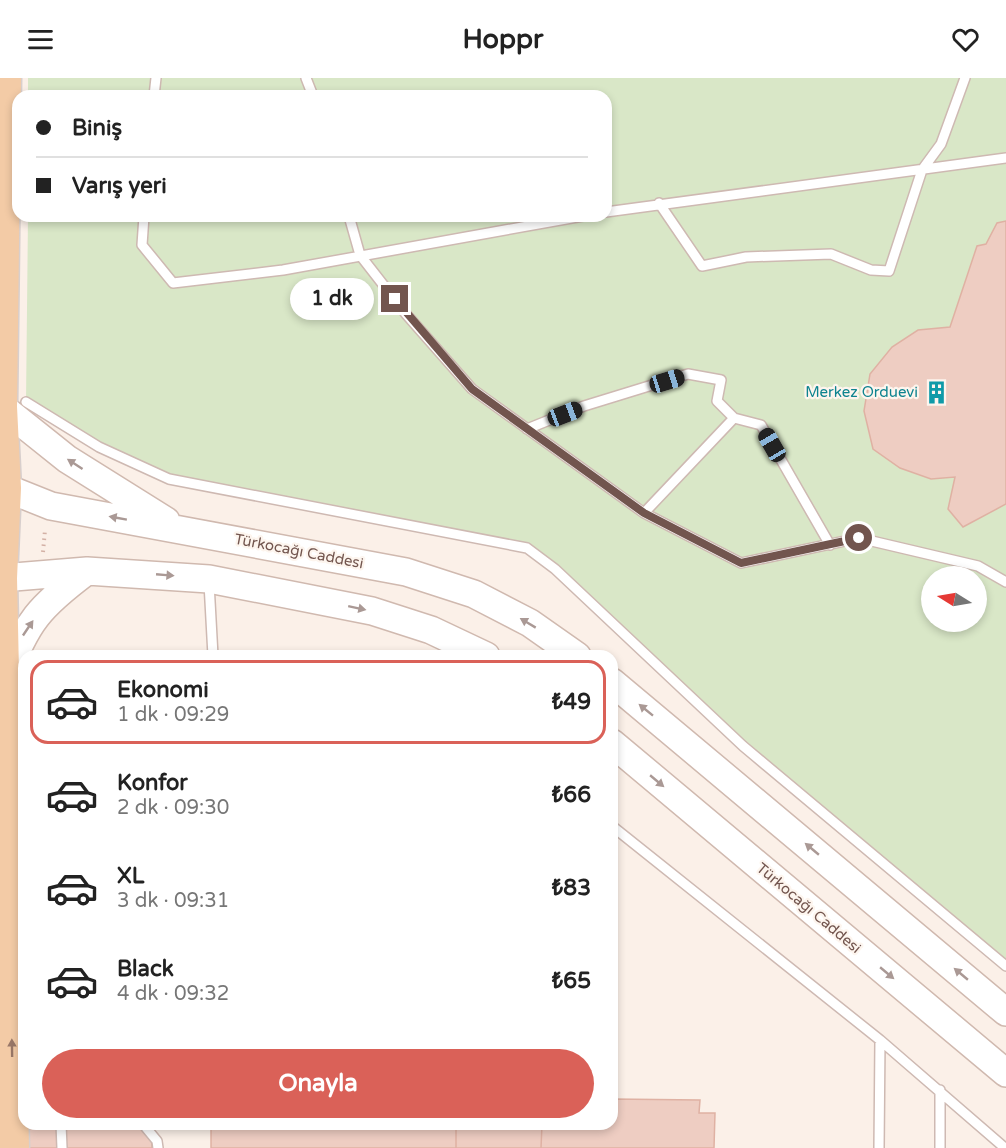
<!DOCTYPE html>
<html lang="tr">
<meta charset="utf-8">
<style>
body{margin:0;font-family:"Varela Round",sans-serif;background:#f2f2f2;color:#222;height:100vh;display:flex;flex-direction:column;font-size:22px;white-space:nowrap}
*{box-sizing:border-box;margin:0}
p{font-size:20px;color:#767676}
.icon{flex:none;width:33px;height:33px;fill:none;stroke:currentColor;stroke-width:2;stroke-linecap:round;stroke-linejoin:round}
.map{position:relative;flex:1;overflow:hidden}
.side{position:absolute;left:18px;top:572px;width:600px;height:480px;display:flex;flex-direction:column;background:#fff;border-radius:18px;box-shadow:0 3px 9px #0003}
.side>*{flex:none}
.guide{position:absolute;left:12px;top:12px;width:600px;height:132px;border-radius:18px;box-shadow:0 3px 9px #0003;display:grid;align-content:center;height:132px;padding:0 24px;background:#fff}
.needle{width:39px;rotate:281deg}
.buttons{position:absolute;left:921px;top:488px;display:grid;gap:12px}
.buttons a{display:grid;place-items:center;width:66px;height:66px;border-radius:50%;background:#fff;box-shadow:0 3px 9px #0003;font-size:30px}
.end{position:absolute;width:27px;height:27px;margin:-14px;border:8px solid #72554e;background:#fff;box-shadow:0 0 0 3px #fff}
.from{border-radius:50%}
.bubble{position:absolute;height:42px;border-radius:21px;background:#fff;box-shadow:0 3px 9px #0003;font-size:20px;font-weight:700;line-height:42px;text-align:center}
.car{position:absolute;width:18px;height:36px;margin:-18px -9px;border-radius:8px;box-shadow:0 0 4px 2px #0007;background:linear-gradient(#222 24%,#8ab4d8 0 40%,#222 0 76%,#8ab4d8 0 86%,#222 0)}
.guide b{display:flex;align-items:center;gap:21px;height:57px;font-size:22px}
.guide b+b{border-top:2px solid #e0e0e0}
.guide i{width:15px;height:15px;background:#222}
ul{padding:10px 0 0;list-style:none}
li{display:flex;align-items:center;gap:18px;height:84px;margin:0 12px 9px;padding:0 12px;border:3px solid transparent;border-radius:18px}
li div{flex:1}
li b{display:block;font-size:22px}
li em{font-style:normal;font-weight:700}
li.selected{border-color:#da6158}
li>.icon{width:54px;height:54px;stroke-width:1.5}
.button{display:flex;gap:12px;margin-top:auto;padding:12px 24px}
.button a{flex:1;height:69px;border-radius:36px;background:#da6158;color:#fff;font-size:24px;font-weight:700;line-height:69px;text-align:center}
header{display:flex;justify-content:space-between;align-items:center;height:78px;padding:0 24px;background:#fff;font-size:27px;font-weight:700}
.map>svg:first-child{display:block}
</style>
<header><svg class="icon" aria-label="menu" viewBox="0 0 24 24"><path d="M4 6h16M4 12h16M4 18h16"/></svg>Hoppr<svg class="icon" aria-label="heart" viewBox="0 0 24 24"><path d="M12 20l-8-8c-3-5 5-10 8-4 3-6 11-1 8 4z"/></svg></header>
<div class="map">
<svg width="1006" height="1070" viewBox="0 0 1006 1070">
<rect width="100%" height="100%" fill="#fbf0e8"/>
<path fill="#d9e7c7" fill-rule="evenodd" d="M 28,0 L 1006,0 L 1006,888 L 743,668 L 527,470 L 169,401 L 98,369 L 26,324 L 28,138 L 606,138 L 606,18 L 28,18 ZM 932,498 L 976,498 L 976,543 L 932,543 Z"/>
<path fill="#eecdc2" stroke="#dfb1a3" stroke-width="1.5" d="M 1006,143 L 1006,426 L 963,449 L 948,431 L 955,399 L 931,401 L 900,390 L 873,371 L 864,333 L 870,296 L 892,269 L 918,252 L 950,249 L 977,168 L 986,166 L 997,145 Z
M 11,599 L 24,599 L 24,928 Z
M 612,1021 L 700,1022 L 699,1035 L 715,1035 L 714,1070 L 541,1070 L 542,1046 L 612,1046 Z
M 28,1046 L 151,1046 L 152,1070 L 29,1070 Z
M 211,1046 L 456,1046 L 456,1070 L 211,1070 Z
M 456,1046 L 542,1046 L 541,1070 L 456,1070 Z"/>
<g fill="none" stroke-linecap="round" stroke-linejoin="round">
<defs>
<path id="service" d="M 306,0 L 313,18
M 154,18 L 156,0
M 659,125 L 702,188 L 746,179 L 831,176 L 871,192 L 889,193 L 922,92 L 941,66 L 965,0
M 606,134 L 1006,80
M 144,138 L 142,167 L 173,205 L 283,192 L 583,138
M 349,138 L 360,177 L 406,236 L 472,311 L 644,435 L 741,485 L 859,460 L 978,488 L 1006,504
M 26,324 L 99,369 L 169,401 L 527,470 L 555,491 L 743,668 L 1006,888
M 527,351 L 584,328 L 688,296 L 721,302 L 717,323 L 734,340 L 761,347 L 830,467
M 644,435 L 734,340
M 209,505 L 213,578
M 612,748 L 880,962 L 1005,1070
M 940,1012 L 940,1070
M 61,1046 L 62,1070
M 143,1046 L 157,1063 L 158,1070
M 879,1070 L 880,962"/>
<path id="secondary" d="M 2,329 L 67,381 L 166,443
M 6,410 L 51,428 L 406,494 L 474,516 L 530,545 L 577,578
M 2,500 L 87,493 L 209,501 L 372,533 L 431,552 L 486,578
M 6,599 C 26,544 40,528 87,493
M 612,604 L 1006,934
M 612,665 L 1006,995"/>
<path id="primary" d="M 6,0 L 2,329 L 6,410 L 2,500 L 14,1070"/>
</defs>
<use href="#service" stroke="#ceb9b2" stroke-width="12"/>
<use href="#secondary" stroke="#d0b9af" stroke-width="30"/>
<use href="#primary" stroke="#d8cfcd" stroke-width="33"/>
<path stroke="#d3b0a5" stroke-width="4" stroke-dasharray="1.5 4.5" stroke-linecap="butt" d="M 43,474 L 45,452"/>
<use href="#service" stroke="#fff" stroke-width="9"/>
<use href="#secondary" stroke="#fff" stroke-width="27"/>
<use href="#primary" stroke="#f3cba6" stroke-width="30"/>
</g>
<defs><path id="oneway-solid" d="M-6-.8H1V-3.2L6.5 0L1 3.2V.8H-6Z" transform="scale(1.5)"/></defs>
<g fill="#aa9995">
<use href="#oneway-solid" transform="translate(75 386) rotate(-147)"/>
<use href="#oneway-solid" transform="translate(118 440) rotate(-170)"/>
<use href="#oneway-solid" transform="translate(165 497) rotate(5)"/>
<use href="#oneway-solid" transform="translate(357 530) rotate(12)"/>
<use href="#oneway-solid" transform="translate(528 545) rotate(-149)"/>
<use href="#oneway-solid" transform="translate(28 550) rotate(-56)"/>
<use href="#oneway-solid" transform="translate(646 632) rotate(-141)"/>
<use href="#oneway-solid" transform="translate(657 703) rotate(40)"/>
<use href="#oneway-solid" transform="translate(812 771) rotate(-140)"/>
<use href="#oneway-solid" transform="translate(887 895) rotate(40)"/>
<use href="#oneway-solid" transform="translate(961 896) rotate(-140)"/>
</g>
<use fill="#997868" href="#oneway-solid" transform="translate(12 970) rotate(-91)"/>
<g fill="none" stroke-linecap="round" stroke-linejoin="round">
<path stroke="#72554e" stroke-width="8" d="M 395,221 L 472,311 L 644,435 L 741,485 L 859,460"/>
</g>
<defs>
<symbol id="building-bare" viewBox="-9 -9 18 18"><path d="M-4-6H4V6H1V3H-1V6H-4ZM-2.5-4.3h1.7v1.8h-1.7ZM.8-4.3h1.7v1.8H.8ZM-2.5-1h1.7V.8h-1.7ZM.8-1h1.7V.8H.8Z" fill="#0f9aa8" stroke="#fdf5ee" stroke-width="2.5" paint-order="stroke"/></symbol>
</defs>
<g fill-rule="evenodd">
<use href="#building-bare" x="920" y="298" width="33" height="33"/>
</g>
<g text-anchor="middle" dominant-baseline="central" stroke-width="4.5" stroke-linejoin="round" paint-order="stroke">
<g font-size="15" fill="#0d838f" stroke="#fdf5ee" text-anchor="end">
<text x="918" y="314">Merkez Orduevi</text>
</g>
<g font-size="15" fill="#72554e" stroke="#fdf5ee">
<text transform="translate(299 473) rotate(11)">Türkocağı Caddesi</text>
<text transform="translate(809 830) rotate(40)">Türkocağı Caddesi</text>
</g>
</g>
</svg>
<div class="buttons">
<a><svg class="needle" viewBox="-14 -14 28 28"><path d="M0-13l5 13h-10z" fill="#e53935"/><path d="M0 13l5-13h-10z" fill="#767676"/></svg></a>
</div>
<i class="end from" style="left:859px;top:460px"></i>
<i class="end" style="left:395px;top:221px"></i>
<div class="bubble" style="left:290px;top:200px;width:84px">1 dk</div>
<i class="car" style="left:667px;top:303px;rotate:73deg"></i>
<i class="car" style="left:565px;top:336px;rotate:69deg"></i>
<i class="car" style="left:772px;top:367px;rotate:330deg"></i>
<div class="guide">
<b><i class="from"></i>Biniş</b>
<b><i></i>Varış yeri</b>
</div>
<section class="side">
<ul>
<li class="selected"><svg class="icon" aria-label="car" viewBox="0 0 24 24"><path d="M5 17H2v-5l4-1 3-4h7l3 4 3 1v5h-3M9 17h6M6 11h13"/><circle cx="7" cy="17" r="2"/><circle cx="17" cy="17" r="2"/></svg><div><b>Ekonomi</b><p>1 dk · 09:29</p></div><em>₺49</em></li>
<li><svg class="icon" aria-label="car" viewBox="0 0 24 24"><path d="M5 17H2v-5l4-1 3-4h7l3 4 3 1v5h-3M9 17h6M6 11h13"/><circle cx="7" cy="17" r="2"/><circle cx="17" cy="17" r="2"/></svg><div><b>Konfor</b><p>2 dk · 09:30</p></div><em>₺66</em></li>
<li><svg class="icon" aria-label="car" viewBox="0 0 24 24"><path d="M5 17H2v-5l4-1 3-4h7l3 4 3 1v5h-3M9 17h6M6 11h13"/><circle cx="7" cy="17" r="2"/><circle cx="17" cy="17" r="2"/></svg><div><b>XL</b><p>3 dk · 09:31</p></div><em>₺83</em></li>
<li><svg class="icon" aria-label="car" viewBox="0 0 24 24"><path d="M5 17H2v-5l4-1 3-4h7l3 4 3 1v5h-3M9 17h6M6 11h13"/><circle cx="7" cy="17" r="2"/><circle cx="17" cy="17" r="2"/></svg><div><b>Black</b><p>4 dk · 09:32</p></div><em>₺65</em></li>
</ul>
<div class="button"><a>Onayla</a></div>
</section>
</div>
